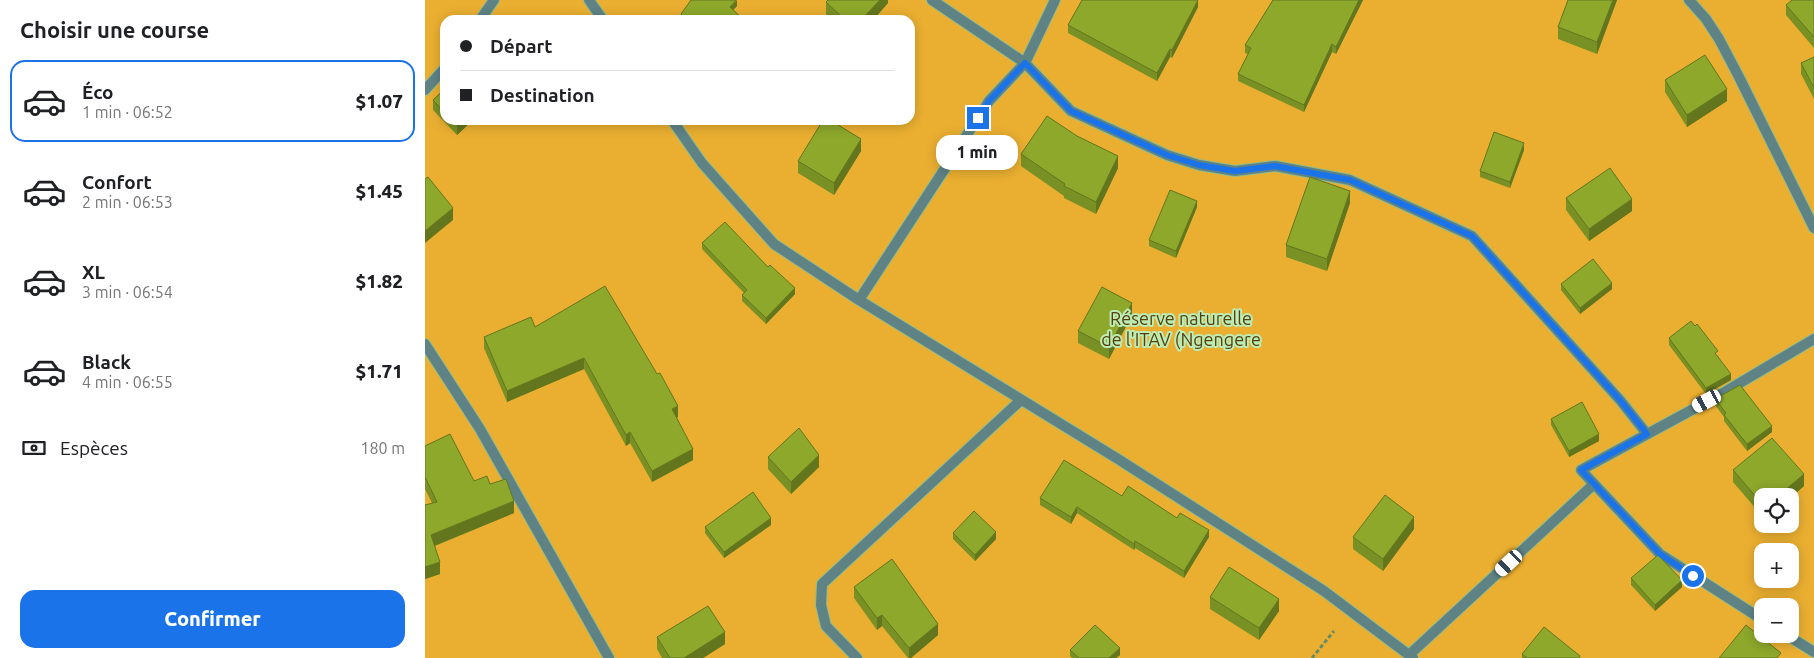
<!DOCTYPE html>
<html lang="fr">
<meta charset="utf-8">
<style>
body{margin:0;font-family:Ubuntu,sans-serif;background:#f6f6f6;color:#202124;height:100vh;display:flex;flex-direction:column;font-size:19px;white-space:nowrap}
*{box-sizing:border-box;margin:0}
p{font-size:16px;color:#757577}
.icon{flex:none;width:28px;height:28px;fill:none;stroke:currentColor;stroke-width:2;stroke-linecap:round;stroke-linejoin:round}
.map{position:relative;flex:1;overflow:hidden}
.drawer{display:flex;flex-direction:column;background:#fff;width:425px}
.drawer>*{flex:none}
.hud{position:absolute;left:15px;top:15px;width:475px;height:110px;border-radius:15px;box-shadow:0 2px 12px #0003;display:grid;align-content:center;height:110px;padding:0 20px;background:#fff}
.controls{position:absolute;left:1329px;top:488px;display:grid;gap:10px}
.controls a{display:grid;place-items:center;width:45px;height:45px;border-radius:10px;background:#fff;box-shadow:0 2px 12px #0003;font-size:25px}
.end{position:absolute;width:22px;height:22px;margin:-11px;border:6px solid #1a73e8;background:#fff;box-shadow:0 0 0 2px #fff}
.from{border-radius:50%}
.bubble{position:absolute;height:35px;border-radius:15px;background:#fff;box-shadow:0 2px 12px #0003;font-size:16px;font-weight:800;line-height:35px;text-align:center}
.car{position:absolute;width:15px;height:30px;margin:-15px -8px;border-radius:6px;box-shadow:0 0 4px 1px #0007;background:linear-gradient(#fff 24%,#345 0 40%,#fff 0 76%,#345 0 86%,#fff 0)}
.hud b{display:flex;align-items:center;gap:18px;height:48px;font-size:19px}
.hud b+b{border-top:1px solid #e0e0e0}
.hud i{width:12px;height:12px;background:#202124}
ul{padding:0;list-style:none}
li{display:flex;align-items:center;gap:15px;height:82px;margin:0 10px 8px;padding:0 10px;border:2px solid transparent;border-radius:15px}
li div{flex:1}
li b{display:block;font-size:19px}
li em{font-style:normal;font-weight:800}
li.selected{border-color:#1a73e8}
li>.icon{width:45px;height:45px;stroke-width:1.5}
h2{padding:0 20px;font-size:22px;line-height:60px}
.pay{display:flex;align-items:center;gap:12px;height:55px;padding:0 20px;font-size:19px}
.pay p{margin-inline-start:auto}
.button{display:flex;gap:10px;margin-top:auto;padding:10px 20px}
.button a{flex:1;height:58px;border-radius:15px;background:#1a73e8;color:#fff;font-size:20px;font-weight:800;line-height:58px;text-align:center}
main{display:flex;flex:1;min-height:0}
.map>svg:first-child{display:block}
</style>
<main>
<section class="drawer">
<h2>Choisir une course</h2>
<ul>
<li class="selected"><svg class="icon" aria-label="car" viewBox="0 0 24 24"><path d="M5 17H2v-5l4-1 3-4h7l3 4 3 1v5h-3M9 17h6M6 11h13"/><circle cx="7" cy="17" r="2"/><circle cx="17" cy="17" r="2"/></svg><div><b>Éco</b><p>1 min · 06:52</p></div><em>$1.07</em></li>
<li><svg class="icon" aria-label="car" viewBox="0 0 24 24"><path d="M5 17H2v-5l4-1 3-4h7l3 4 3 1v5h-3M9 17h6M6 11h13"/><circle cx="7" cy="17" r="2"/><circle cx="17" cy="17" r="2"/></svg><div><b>Confort</b><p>2 min · 06:53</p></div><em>$1.45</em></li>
<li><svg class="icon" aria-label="car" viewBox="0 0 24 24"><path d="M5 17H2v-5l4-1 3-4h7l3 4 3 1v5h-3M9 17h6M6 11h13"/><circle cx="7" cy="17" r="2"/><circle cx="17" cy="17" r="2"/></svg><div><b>XL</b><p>3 min · 06:54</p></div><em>$1.82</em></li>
<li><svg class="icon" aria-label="car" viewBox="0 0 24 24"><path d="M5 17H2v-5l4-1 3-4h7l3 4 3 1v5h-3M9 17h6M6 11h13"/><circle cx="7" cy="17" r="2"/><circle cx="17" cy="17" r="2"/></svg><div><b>Black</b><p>4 min · 06:55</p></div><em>$1.71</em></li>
</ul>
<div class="pay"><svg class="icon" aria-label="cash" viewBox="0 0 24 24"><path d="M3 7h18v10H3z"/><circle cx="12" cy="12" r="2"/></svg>Espèces<p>180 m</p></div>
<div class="button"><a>Confirmer</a></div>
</section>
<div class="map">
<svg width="1389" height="658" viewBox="0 0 1389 658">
<rect width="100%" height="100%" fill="#afdfa8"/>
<path fill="#eaaf31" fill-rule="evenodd" d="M 0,0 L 1389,0 L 1389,658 L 0,658 ZM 20,20 L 485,20 L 485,120 L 20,120 ZM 1338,496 L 1365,496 L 1365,524 L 1338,524 ZM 1338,551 L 1365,551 L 1365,579 L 1338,579 ZM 1338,606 L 1365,606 L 1365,634 L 1338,634 Z"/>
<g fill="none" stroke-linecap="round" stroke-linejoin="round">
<defs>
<path id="street" d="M 164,0 L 178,20
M 507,0 L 600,63 L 646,111 L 742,155 L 774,165 L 810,171 L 850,166 L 925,180 L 1047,236 L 1195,400 L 1222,434
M 1264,0 L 1281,19 L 1294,39 L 1313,75 L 1389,228
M 55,20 L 69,0
M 0,90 L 20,68
M 247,120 L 277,163 L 349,244 L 434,300 L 693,459 L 899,591 L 988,658
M 434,300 L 564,101 L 600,63 L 630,0
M 0,344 L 55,429 L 184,658
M 1338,620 L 1235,554 L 1156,470 L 1298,393 L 1389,339
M 1360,634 L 1389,652
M 984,655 L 1169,484
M 432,658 L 401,626 L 396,605 L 397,584 L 596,400"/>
</defs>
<use href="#street" stroke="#92bc8b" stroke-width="12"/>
<path stroke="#688a63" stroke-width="3" stroke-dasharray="4 2.5" stroke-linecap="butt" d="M 887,658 L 909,631"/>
<use href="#street" stroke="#5f8385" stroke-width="10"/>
</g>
<path fill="#799025" d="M 463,0 L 463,3 L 448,20 L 407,20 L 401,14 L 401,2 Z
M 773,0 L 773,7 L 747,58 L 745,57 L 732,81 L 643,33 L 643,25 Z
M 848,0 L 938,0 L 911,54 L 907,52 L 879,112 L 813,81 L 813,74 L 823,54 L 820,53 L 820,45 Z
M 1143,0 L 1192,0 L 1172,54 L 1133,39 L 1133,27 Z
M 1389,0 L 1389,48 L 1361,15 L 1361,5 Z
M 312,6 L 308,10 L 319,20 L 256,20 L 256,14 Z
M 1389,57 L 1389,99 L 1376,74 L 1376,63 Z
M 1240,80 L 1302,101 L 1262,127 L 1240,92 Z
M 20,89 L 20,120 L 48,120 L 32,135 L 8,110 L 8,100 Z
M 1099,150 L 1085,188 L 1055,177 L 1055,171 Z
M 436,151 L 409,195 L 373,173 L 373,161 Z
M 596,154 L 693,168 L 671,214 L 639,198 L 639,196 L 596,166 Z
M 1141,198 L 1207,211 L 1164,241 L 1141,210 Z
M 925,203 L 902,271 L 861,257 L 861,245 Z
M 772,207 L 751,258 L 724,246 L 724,240 Z
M 277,243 L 343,267 L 370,294 L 341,324 L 317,301 L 317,295 L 319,293 L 277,249 Z
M 1136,284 L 1187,289 L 1155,314 L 1136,290 Z
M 707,315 L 684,359 L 653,343 L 653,331 Z
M 110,327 L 253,417 L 251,418 L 268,460 L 227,482 L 205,443 L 201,446 L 159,369 L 82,402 L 59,348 L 59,337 Z
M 1244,338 L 1293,356 L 1306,380 L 1281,394 L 1244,345 Z
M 1290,399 L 1347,432 L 1322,451 L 1299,421 L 1299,417 L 1290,405 Z
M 1126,419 L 1174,441 L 1144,457 L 1126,425 Z
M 0,446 L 49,481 L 65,484 L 89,513 L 10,546 L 15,574 L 0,579 L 0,505 L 7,503 L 0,489 Z
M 343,457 L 394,467 L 366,494 L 343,469 Z
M 1308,470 L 1379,486 L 1365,498 L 1365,496 L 1338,496 L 1338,517 L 1308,482 Z
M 697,496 L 752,518 L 784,537 L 759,578 L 710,548 L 709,550 L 652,513 L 646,524 L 615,505 L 615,498 Z
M 346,525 L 299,558 L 280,533 L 280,527 Z
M 989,529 L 958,571 L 928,549 L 928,537 Z
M 528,533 L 571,539 L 550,561 L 528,539 Z
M 1206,578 L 1257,587 L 1230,611 L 1206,585 Z
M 429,587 L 513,635 L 486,658 L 483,658 L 457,626 L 452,630 L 429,598 Z
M 785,597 L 854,611 L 834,640 L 785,609 Z
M 232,637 L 300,644 L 278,658 L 237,658 L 232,649 Z
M 645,650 L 695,655 L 691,658 L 647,658 L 645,656 Z
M 1097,654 L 1155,658 L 1097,658 Z"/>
<path fill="#63761e" d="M 312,0 L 312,6 L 305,13 L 305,7 Z
M 455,0 L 463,0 L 463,3 L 448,20 L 436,20 Z
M 773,0 L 773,7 L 747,58 L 747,50 Z
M 934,0 L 938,0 L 911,54 L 911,47 Z
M 1188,0 L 1192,0 L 1172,54 L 1172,42 Z
M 907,44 L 907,52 L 879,112 L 879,105 Z
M 745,49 L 745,57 L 732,81 L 732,73 Z
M 1302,89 L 1302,101 L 1262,127 L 1262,115 Z
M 37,120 L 48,120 L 32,135 L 32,125 Z
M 436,139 L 436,151 L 409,195 L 409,183 Z
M 1099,143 L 1099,150 L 1085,188 L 1085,182 Z
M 693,156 L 693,168 L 671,214 L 671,202 Z
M 925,191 L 925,203 L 902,271 L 902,259 Z
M 1207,199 L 1207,211 L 1164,241 L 1164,229 Z
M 772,201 L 772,207 L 751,258 L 751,251 Z
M 28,208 L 28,220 L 0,243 L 0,231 Z
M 1187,283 L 1187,289 L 1155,314 L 1155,308 Z
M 370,288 L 370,294 L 341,324 L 341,318 Z
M 707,303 L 707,315 L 684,359 L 684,347 Z
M 159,358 L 159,369 L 82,402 L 82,391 Z
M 1306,374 L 1306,380 L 1281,394 L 1281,388 Z
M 253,406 L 253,417 L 247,421 L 247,409 Z
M 1347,426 L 1347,432 L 1322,451 L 1322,444 Z
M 205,432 L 205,443 L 201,446 L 201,435 Z
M 1174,434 L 1174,441 L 1144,457 L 1144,451 Z
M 268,449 L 268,460 L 227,482 L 227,471 Z
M 394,455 L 394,467 L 366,494 L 366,482 Z
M 1379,474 L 1379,486 L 1365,498 L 1365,496 L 1353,496 Z
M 89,501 L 89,513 L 6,547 L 6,535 Z
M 652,507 L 652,513 L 646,524 L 646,517 Z
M 989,517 L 989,529 L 958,571 L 958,559 Z
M 346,518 L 346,525 L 299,558 L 299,552 Z
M 784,530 L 784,537 L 759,578 L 759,571 Z
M 571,532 L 571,539 L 550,561 L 550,555 Z
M 710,541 L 710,548 L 709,550 L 709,544 Z
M 15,562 L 15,574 L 0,579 L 0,567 Z
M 1257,580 L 1257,587 L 1230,611 L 1230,605 Z
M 854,599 L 854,611 L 834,640 L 834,628 Z
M 457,615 L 457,626 L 452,630 L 452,618 Z
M 513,624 L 513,635 L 486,658 L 484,658 L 484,648 Z
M 300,632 L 300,644 L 278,658 L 259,658 Z
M 695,648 L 695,655 L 691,658 L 684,658 Z"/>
<path fill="#8da82b" stroke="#63761e" d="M 266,0 L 311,0 L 305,7 L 319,20 L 262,20 L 256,14 Z
M 403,0 L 455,0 L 436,20 L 420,20 L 401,2 Z
M 657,0 L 773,0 L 747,50 L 745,49 L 732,73 L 643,25 Z
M 848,0 L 934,0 L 911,47 L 907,44 L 879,105 L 813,74 L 826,48 L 820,45 Z
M 1143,0 L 1188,0 L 1172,42 L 1133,27 Z
M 1367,0 L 1389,0 L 1389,37 L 1361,5 Z
M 1280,55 L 1302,89 L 1262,115 L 1240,80 Z
M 1389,57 L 1389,88 L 1376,63 Z
M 20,89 L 20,113 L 8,100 Z
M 622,116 L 652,136 L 693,156 L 671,202 L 639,186 L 640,184 L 596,154 Z
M 27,120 L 37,120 L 32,125 Z
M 398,120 L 405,120 L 436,139 L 409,183 L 373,161 Z
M 1069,132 L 1099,143 L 1085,182 L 1055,171 Z
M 1185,168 L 1207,199 L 1164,229 L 1141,198 Z
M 3,177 L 28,208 L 0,231 L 0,179 Z
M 885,177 L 925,191 L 902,259 L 861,245 Z
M 745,190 L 772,201 L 751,251 L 724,240 Z
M 300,222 L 343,267 L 345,265 L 370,288 L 341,318 L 317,295 L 322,290 L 277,243 Z
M 1168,259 L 1187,283 L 1155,308 L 1136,284 Z
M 180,286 L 232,374 L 235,373 L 253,406 L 247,409 L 268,449 L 227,471 L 205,432 L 201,435 L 159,358 L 82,391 L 59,337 L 106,317 L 110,327 Z
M 677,287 L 707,303 L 684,347 L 653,331 Z
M 1266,321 L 1270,326 L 1272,324 L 1293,351 L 1290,353 L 1306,374 L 1281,388 L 1244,338 Z
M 1315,385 L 1347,426 L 1322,444 L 1299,415 L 1301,413 L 1290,399 Z
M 1157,402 L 1174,434 L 1144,451 L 1126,419 Z
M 374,428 L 394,455 L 366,482 L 343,457 Z
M 25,434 L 49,481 L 62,476 L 65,484 L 81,479 L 89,501 L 6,535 L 15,562 L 0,567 L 0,505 L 12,502 L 0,477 L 0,446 Z
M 1347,438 L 1379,474 L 1353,496 L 1338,496 L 1338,505 L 1308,470 Z
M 639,460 L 697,496 L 703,486 L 752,518 L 755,513 L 784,530 L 759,571 L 710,541 L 709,544 L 652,507 L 646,517 L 615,498 Z
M 328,492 L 346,518 L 299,552 L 280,527 Z
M 960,495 L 989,517 L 958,559 L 928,537 Z
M 549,511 L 571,532 L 550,555 L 528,533 Z
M 1233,555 L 1257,580 L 1230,605 L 1206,578 Z
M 467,559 L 513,624 L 484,648 L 457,615 L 452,618 L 429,587 Z
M 804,567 L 854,599 L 834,628 L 785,597 Z
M 283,606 L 300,632 L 259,658 L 245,658 L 232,637 Z
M 670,625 L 695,648 L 684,658 L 654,658 L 645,650 Z
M 1321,625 L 1356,653 L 1352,658 L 1294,658 Z
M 1119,627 L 1155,656 L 1154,658 L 1102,658 L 1097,654 Z"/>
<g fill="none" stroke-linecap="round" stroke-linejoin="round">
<path stroke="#1a73e8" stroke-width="6" d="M 553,118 L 564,101 L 600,63 L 646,111 L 742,155 L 774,165 L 810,171 L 850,166 L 925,180 L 1047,236 L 1195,400 L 1222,434 L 1156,470 L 1235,554 L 1268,576"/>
</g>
<g text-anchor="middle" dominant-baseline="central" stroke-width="4" stroke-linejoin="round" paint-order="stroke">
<g font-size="18" fill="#573f0d" stroke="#bcecb5">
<text x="756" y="318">Réserve naturelle<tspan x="756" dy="21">de l'ITAV (Ngengere</tspan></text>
</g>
</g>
</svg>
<div class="controls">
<a><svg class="icon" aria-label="locate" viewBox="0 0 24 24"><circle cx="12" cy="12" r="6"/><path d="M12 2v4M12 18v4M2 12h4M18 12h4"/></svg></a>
<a>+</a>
<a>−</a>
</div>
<i class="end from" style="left:1268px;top:576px"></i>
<i class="end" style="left:553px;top:118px"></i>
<div class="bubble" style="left:511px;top:135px;width:82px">1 min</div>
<i class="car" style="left:1282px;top:401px;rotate:242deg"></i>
<i class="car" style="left:1084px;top:563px;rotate:227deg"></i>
<div class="hud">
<b><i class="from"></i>Départ</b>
<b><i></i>Destination</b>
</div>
</div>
</main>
